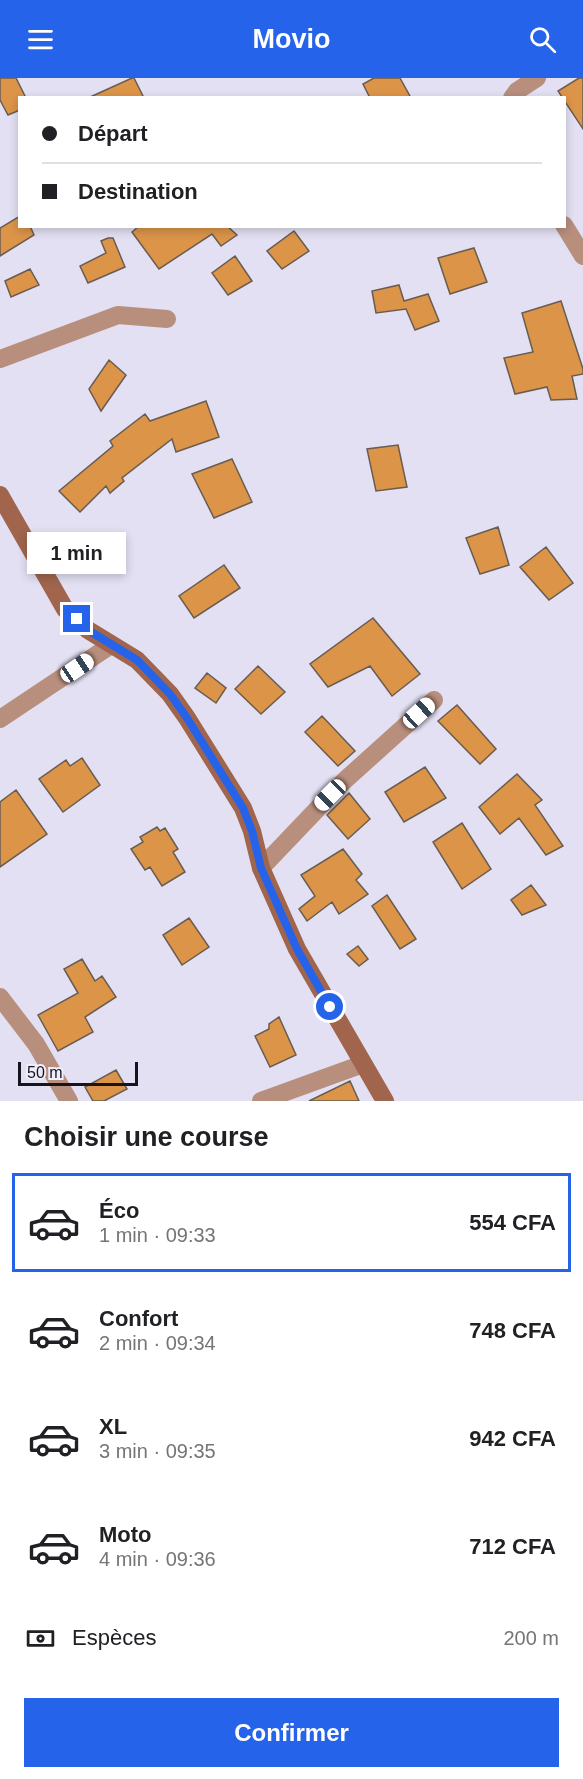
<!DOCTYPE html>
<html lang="fr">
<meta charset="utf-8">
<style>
body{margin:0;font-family:Helvetica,sans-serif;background:#f2f2f2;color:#202124;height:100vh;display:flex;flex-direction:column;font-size:22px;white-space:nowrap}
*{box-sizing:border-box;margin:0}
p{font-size:20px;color:#757577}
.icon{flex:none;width:33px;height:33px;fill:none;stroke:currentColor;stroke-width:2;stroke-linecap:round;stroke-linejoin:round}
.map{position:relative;height:1023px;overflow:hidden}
.sheet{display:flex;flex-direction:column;background:#fff;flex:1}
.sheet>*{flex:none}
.top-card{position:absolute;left:18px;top:18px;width:548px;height:132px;border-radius:0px;box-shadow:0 3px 9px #0003;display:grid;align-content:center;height:132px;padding:0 24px;background:#fff}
.scale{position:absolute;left:18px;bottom:15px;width:120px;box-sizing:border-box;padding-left:6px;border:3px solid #16151c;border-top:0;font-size:16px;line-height:21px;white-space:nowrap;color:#16151c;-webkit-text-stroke:4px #efedfc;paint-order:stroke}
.end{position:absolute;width:27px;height:27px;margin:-14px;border:8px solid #2563eb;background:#fff;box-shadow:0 0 0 3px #fff}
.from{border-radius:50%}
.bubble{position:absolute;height:42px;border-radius:0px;background:#fff;box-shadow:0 3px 9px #0003;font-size:20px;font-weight:700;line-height:42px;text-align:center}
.car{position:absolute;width:18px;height:36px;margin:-18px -9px;border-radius:8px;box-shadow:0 0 4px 2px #0007;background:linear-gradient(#fff 24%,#345 0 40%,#fff 0 76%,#345 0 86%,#fff 0)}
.top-card b{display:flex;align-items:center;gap:21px;height:57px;font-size:22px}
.top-card b+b{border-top:2px solid #e0e0e0}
.top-card i{width:15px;height:15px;background:#202124}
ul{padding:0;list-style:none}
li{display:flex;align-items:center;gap:18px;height:99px;margin:0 12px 9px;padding:0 12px;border:3px solid transparent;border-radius:0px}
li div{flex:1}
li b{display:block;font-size:22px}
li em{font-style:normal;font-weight:700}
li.active{border-color:#2563eb}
li>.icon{width:54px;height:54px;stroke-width:1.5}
h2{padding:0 24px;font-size:27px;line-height:72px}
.pay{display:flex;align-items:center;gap:15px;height:66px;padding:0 24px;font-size:22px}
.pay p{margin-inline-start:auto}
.action{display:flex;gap:12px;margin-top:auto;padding:12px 24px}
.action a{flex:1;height:69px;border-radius:0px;background:#2563eb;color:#fff;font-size:24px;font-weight:700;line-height:69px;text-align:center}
header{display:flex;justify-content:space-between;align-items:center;height:78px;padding:0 24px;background:#2563eb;color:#fff;font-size:27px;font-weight:700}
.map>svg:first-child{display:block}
</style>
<header><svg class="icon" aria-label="menu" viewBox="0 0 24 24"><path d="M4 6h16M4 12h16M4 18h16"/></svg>Movio<svg class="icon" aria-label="search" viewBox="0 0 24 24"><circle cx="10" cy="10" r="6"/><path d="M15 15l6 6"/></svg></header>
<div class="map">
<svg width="583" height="1023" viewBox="0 0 583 1023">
<rect width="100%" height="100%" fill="#e2e0f2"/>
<path fill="#dc9449" stroke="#695c50" stroke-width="1.5" d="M 0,0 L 16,0 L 26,20 L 20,20 L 20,32 L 8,37 L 0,22 Z
M 134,0 L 144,20 L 88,20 L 132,0 Z
M 374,0 L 400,0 L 411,20 L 370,20 L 363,6 Z
M 579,0 L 583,0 L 583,51 L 558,13 Z
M 20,138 L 20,148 L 30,148 L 34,157 L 0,178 L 0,150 Z
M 139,148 L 227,148 L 237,157 L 221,168 L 212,156 L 159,191 L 132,154 Z
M 294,153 L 309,173 L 282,191 L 267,173 Z
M 108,160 L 113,160 L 125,189 L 88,205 L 80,188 L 106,175 L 101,163 Z
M 474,170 L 487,204 L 450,216 L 438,180 Z
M 235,178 L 252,203 L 228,217 L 212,195 Z
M 30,191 L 39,207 L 11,219 L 5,203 Z
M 399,207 L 404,223 L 428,216 L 439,243 L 415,252 L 406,231 L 376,235 L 372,213 Z
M 561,223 L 583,291 L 583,296 L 572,298 L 577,321 L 551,322 L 547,309 L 515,316 L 504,280 L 533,274 L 522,235 Z
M 109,282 L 126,297 L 101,333 L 89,311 Z
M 206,323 L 219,359 L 176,374 L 172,361 L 122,400 L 124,403 L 110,415 L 106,408 L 80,434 L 59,413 L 113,368 L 110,363 L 145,336 L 150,343 Z
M 398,367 L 407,409 L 376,413 L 367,371 Z
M 232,381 L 252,424 L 214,440 L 192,396 Z
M 498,449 L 509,487 L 480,496 L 466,460 Z
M 546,469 L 573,505 L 549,522 L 520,489 Z
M 224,487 L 240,510 L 194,540 L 179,518 Z
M 373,540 L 420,596 L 392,618 L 370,588 L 328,609 L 310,586 Z
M 258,588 L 285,614 L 261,636 L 235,611 Z
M 207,595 L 226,610 L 216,625 L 195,610 Z
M 457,627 L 496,671 L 480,686 L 438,643 Z
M 322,638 L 355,673 L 338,688 L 305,654 Z
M 82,680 L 100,707 L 63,734 L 39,701 L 66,682 L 70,688 Z
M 425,689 L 446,720 L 404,744 L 385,714 Z
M 517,696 L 542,722 L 535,727 L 563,768 L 546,777 L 519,740 L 500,756 L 479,729 Z
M 16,712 L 47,756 L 0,789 L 0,724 Z
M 349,715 L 370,741 L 348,761 L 327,737 Z
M 462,745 L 491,791 L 462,811 L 433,764 Z
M 157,749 L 160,753 L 165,750 L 178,771 L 173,774 L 185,794 L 162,808 L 150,789 L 145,792 L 131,771 L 143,764 L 140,759 Z
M 343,771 L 362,796 L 356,802 L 368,816 L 339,836 L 332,824 L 307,843 L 299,831 L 315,818 L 301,797 Z
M 531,807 L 546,827 L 522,837 L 511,822 Z
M 387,817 L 416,861 L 400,871 L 372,828 Z
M 189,840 L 209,869 L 182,887 L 163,857 Z
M 358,868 L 368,881 L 359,888 L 347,876 Z
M 82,881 L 95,903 L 102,898 L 116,919 L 85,939 L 93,954 L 58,973 L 38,937 L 78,915 L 64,891 Z
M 279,939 L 296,977 L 270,989 L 255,958 L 269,951 L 269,946 Z
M 116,992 L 127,1011 L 104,1023 L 93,1023 L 85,1009 Z
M 350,1003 L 359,1023 L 309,1023 Z"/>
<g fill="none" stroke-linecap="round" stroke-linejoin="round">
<path stroke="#b88e7d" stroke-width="18" d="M 512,20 L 517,13 L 537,0
M 564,147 L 583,178
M 0,281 L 118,237 L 167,241
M 0,641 L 111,567
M 261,790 L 344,703 L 434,622
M 0,919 L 36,966 L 69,1023
M 261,1023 L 363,986"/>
<path stroke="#a0654c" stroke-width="18" d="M 0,417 L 65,531 L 88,552 L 137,582 L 170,616 L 187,640 L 243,730 L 252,753 L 261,790 L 297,871 L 385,1023"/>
</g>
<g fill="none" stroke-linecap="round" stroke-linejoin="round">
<path stroke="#2563eb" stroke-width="8" d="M 77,541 L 88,552 L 137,582 L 170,616 L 187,640 L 243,730 L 252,753 L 261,790 L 297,871 L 330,929"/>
</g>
</svg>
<div class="scale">50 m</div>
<i class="end from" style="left:330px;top:929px"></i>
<i class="end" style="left:77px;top:541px"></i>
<div class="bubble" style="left:27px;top:454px;width:99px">1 min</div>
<i class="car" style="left:77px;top:590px;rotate:56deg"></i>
<i class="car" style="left:419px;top:635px;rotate:48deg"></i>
<i class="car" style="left:330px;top:717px;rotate:225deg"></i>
<div class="top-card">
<b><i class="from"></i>Départ</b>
<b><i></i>Destination</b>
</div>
</div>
<section class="sheet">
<h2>Choisir une course</h2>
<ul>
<li class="active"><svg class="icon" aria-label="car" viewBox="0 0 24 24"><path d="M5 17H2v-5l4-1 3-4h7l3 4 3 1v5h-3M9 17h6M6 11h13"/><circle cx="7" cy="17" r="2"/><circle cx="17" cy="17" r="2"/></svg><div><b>Éco</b><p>1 min · 09:33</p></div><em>554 CFA</em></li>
<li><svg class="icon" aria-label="car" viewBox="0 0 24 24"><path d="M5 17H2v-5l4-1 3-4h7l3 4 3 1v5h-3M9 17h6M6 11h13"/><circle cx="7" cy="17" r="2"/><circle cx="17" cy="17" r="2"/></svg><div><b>Confort</b><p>2 min · 09:34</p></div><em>748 CFA</em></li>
<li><svg class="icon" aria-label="car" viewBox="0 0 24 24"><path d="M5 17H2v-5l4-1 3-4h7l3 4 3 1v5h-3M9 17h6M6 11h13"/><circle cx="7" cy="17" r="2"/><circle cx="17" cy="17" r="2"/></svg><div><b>XL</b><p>3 min · 09:35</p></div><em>942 CFA</em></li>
<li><svg class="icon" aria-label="car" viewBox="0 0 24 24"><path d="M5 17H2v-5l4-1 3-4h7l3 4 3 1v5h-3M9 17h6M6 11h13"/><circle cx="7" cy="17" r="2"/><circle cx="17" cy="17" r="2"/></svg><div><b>Moto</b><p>4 min · 09:36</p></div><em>712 CFA</em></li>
</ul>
<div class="pay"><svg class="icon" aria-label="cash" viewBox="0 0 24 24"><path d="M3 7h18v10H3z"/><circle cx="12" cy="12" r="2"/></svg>Espèces<p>200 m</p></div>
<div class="action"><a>Confirmer</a></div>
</section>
